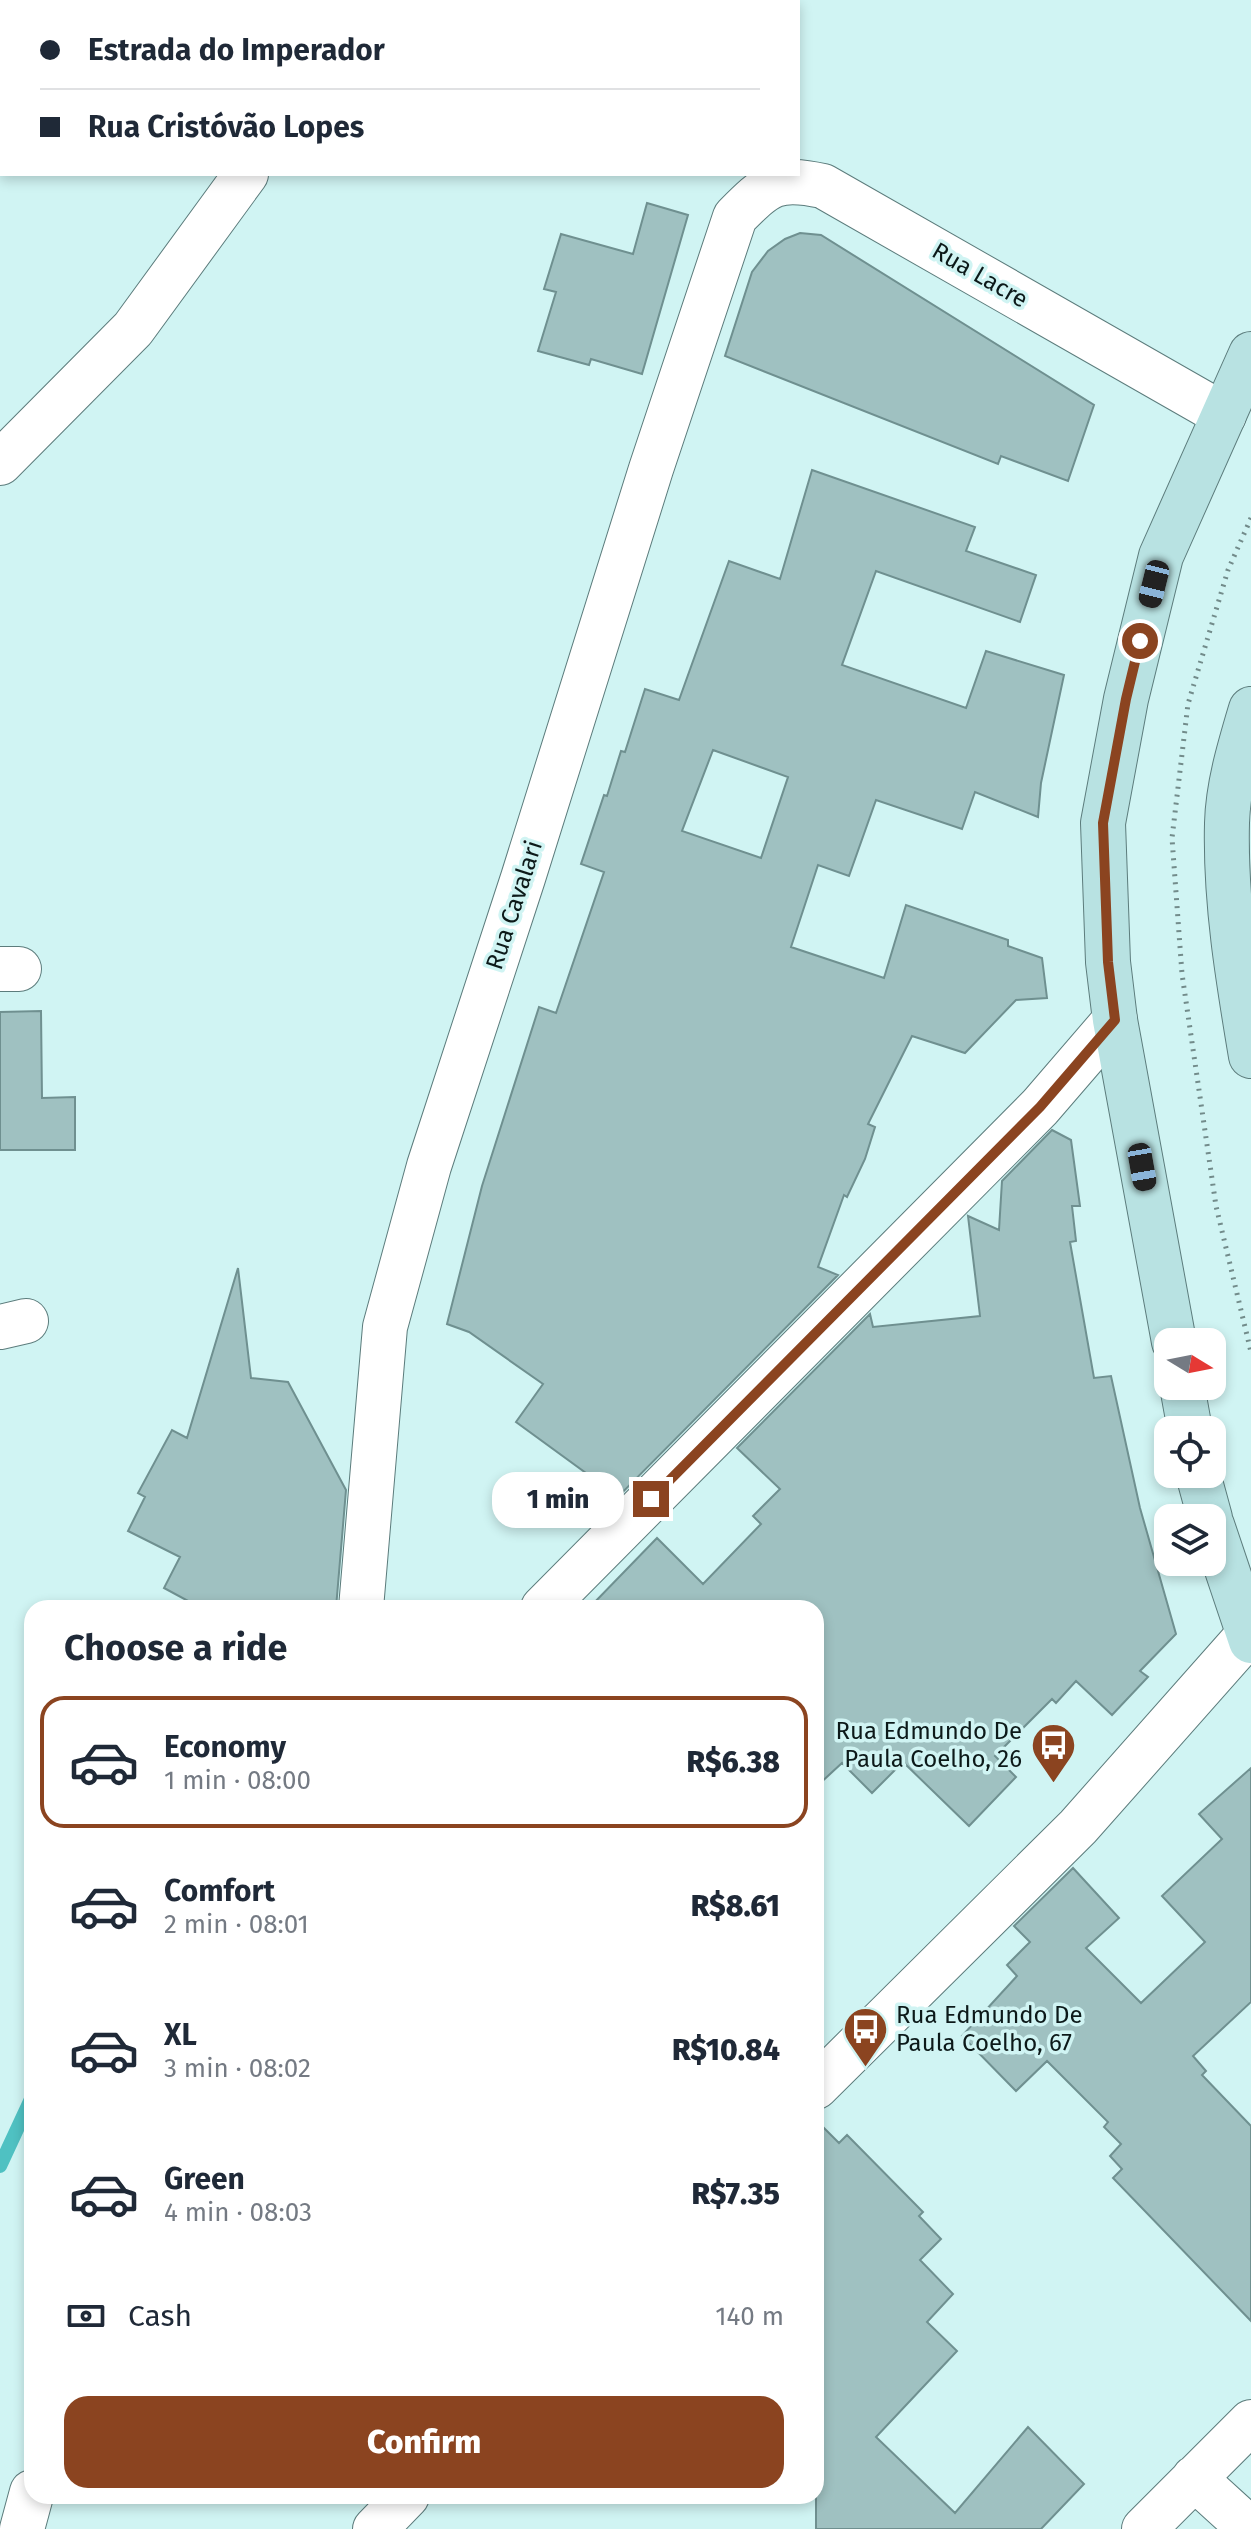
<!DOCTYPE html>
<meta charset="utf-8">
<style>
body{margin:0;font-family:"Fira Sans",sans-serif;background:#f6f6f7;color:#1f2937;height:100vh;display:flex;flex-direction:column;font-size:30px;white-space:nowrap}
*{box-sizing:border-box;margin:0}
p{font-size:26px;color:#747a83}
.icon{flex:none;width:44px;height:44px;fill:none;stroke:currentColor;stroke-width:2;stroke-linecap:round;stroke-linejoin:round}
.map{position:relative;flex:1;overflow:hidden}
.side{position:absolute;left:24px;top:1600px;width:800px;height:904px;display:flex;flex-direction:column;background:#fff;border-radius:24px;box-shadow:0 4px 12px #0003}
.side>*{flex:none}
.top-card{position:absolute;left:0px;top:0px;width:800px;height:176px;box-shadow:0 4px 12px #0003;display:grid;align-content:center;height:176px;padding:0 40px;background:#fff}
.needle{width:52px;rotate:100deg}
.tools{position:absolute;left:1154px;top:1328px;display:grid;gap:16px}
.tools a{display:grid;place-items:center;width:72px;height:72px;border-radius:16px;background:#fff;box-shadow:0 4px 12px #0003;font-size:40px}
.end{position:absolute;width:36px;height:36px;margin:-18px;border:10px solid #8b4420;background:#fff;box-shadow:0 0 0 4px #fff}
.from{border-radius:50%}
.bubble{position:absolute;height:56px;border-radius:24px;background:#fff;box-shadow:0 4px 12px #0003;font-size:26px;font-weight:800;line-height:56px;text-align:center}
.car{position:absolute;width:24px;height:48px;margin:-24px -12px;border-radius:10px;box-shadow:0 0 6px 2px #0007;background:linear-gradient(#222 24%,#8ab4d8 0 40%,#222 0 76%,#8ab4d8 0 86%,#222 0)}
.top-card b{display:flex;align-items:center;gap:28px;height:76px;font-size:30px}
.top-card b+b{border-top:2px solid #e0e1e3}
.top-card i{width:20px;height:20px;background:#1f2937}
ul{padding:0;list-style:none}
li{display:flex;align-items:center;gap:24px;height:132px;margin:0 16px 12px;padding:0 24px;border:4px solid transparent;border-radius:24px}
li div{flex:1}
li b{display:block;font-size:30px}
li em{font-style:normal;font-weight:800}
li.active{border-color:#8b4420}
li>.icon{width:72px;height:72px;stroke-width:1.5}
h2{padding:0 40px;font-size:36px;line-height:96px}
.pay{display:flex;align-items:center;gap:20px;height:88px;padding:0 40px;font-size:30px}
.pay p{margin-inline-start:auto}
.action{display:flex;gap:16px;margin-top:auto;padding:16px 40px}
.action a{flex:1;height:92px;border-radius:24px;background:#8b4420;color:#fff;font-size:32px;font-weight:800;line-height:92px;text-align:center}
.map>svg:first-child{display:block}
</style>
<div class="map">
<svg width="1251" height="2529" viewBox="0 0 1251 2529">
<rect width="100%" height="100%" fill="#d0f4f3"/>
<g fill="none" stroke-linecap="round" stroke-linejoin="round">
<path stroke="#4fc1c2" stroke-width="14" d="M 0,2166 L 32,2097"/>
</g>
<path fill="#9fc1c1" stroke="#6f9090" stroke-width="2" fill-rule="evenodd" d="M 647,203 L 688,215 L 642,374 L 591,359 L 589,365 L 538,351 L 556,292 L 544,289 L 561,234 L 633,254 Z
M 800,233 L 821,235 L 1094,405 L 1068,481 L 1001,456 L 998,464 L 725,356 L 752,272 L 768,251 L 785,239 Z
M 812,470 L 975,527 L 966,551 L 1036,575 L 1020,622 L 876,571 L 842,665 L 966,708 L 986,651 L 1064,675 L 1041,783 L 1038,817 L 975,792 L 962,829 L 876,800 L 849,876 L 818,865 L 791,947 L 884,978 L 906,905 L 1008,940 L 1008,946 L 1042,958 L 1047,998 L 1016,1000 L 965,1053 L 912,1036 L 868,1124 L 875,1127 L 865,1159 L 847,1197 L 844,1195 L 818,1267 L 838,1275 L 608,1507 L 583,1485 L 590,1476 L 516,1422 L 543,1384 L 469,1332 L 447,1324 L 482,1186 L 539,1007 L 556,1013 L 604,872 L 581,864 L 604,795 L 607,796 L 621,751 L 625,752 L 645,689 L 679,700 L 729,561 L 780,579 ZM 713,750 L 788,777 L 761,858 L 682,831 Z
M 41,1011 L 42,1098 L 75,1097 L 75,1150 L 0,1150 L 0,1012 Z
M 1052,1130 L 1071,1140 L 1080,1206 L 1072,1206 L 1076,1241 L 1070,1242 L 1094,1378 L 1111,1376 L 1140,1508 L 1176,1634 L 1140,1671 L 1148,1677 L 1112,1715 L 1076,1681 L 1056,1703 L 1052,1699 L 995,1756 L 1016,1777 L 969,1826 L 903,1762 L 872,1793 L 842,1763 L 816,1787 L 816,1608 L 589,1608 L 657,1538 L 703,1584 L 761,1524 L 753,1516 L 780,1489 L 737,1448 L 870,1314 L 873,1327 L 980,1316 L 968,1216 L 999,1230 L 1002,1181 Z
M 238,1268 L 251,1378 L 288,1382 L 346,1490 L 336,1608 L 201,1608 L 164,1588 L 180,1557 L 128,1531 L 145,1497 L 138,1493 L 172,1430 L 187,1438 Z
M 1251,1768 L 1251,2002 L 1193,2056 L 1206,2071 L 1202,2075 L 1251,2126 L 1251,2321 L 1113,2178 L 1122,2169 L 1110,2156 L 1121,2144 L 1104,2127 L 1108,2122 L 1047,2061 L 1016,2091 L 962,2036 L 1017,1976 L 1007,1965 L 1030,1942 L 1014,1926 L 1073,1868 L 1119,1918 L 1086,1948 L 1141,2003 L 1205,1942 L 1162,1896 L 1222,1839 L 1199,1814 Z
M 816,2120 L 839,2143 L 847,2135 L 923,2212 L 919,2216 L 941,2239 L 920,2260 L 953,2294 L 927,2322 L 957,2351 L 876,2437 L 955,2513 L 1028,2427 L 1084,2484 L 1041,2529 L 816,2529 Z"/>
<g fill="none" stroke-linecap="round" stroke-linejoin="round">
<defs>
<path id="street" d="M 366,2 L 367,0
M 0,124 L 2,124
M 0,463 L 133,329 L 246,174
M 0,969 L 19,969
M 0,1327 L 26,1321
M 361,1608 L 385,1327 L 429,1166 L 523,878 L 651,469 L 735,217 C 768,184 776,176 823,186 L 1224,415
M 543,1608 L 1040,1107 L 1115,1020
M 816,2087 L 1078,1827 L 1248,1635
M 1194,2478 L 1250,2529
M 22,2529 L 32,2492
M 375,2529 L 407,2496
M 1144,2529 L 1251,2422"/>
<path id="secondary" d="M 1251,709 C 1240,746 1228,785 1227,823 C 1225,901 1238,979 1251,1056
M 1174,1342 L 1115,1020 L 1108,962 L 1103,823 L 1126,699 L 1161,556 L 1251,354
M 1182,1386 L 1190,1430
M 1198,1474 L 1210,1518
M 1212,1525 L 1251,1641"/>
</defs>
<use href="#street" stroke="#5c7c7c" stroke-width="46"/>
<use href="#secondary" stroke="#5c7c7c" stroke-width="46"/>
<path stroke="#728b8a" stroke-width="5" stroke-dasharray="2 6" stroke-linecap="butt" d="M 547,0 L 549,2
M 1251,518 L 1228,570 L 1188,704 L 1172,838 L 1182,974 L 1216,1206 L 1251,1352"/>
<use href="#street" stroke="#fff" stroke-width="44"/>
<use href="#secondary" stroke="#b8e2e2" stroke-width="44"/>
</g>
<g fill="none" stroke-linecap="round" stroke-linejoin="round">
<path stroke="#8b4420" stroke-width="10" d="M 651,1499 L 1040,1107 L 1115,1020 L 1108,962 L 1103,823 L 1126,699 L 1140,641"/>
</g>
<defs>
<symbol id="bus-pin" viewBox="-11 -11 22 30"><path d="M0 17L-7.5 6A9.5 9.5 0 1 1 7.5 6Z" fill="#8b4420" stroke="#d0f4f3"/><path d="M-5-6H5V4H4V6H2V4H-2V6H-4V4H-5ZM-3.5-4V0h7V-4ZM-3.5 1.2v1.5H-2V1.2ZM2 1.2v1.5H3.5V1.2Z" fill="#fff"/></symbol>
</defs>
<g fill-rule="evenodd">
<use href="#bus-pin" x="1028" y="1720" width="51" height="69"/>
<use href="#bus-pin" x="840" y="2004" width="51" height="69"/>
</g>
<g text-anchor="middle" dominant-baseline="central" stroke-width="7" stroke-linejoin="round" paint-order="stroke">
<g font-size="24" fill="#0c1919" stroke="#d0f4f3">
<text transform="translate(980 275) rotate(30)">Rua Lacre</text>
<text transform="translate(514 905) rotate(-72)">Rua Cavalari</text>
</g>
<g font-size="24" fill="#0c1919" stroke="#d0f4f3" text-anchor="end">
<text x="1022" y="1731">Rua Edmundo De<tspan x="1022" dy="28">Paula Coelho, 26</tspan></text>
<text x="896" y="2015" text-anchor="start">Rua Edmundo De<tspan x="896" dy="28">Paula Coelho, 67</tspan></text>
</g>
</g>
</svg>
<div class="tools">
<a><svg class="needle" viewBox="-14 -14 28 28"><path d="M0-13l5 13h-10z" fill="#e53935"/><path d="M0 13l5-13h-10z" fill="#747a83"/></svg></a>
<a><svg class="icon" aria-label="locate" viewBox="0 0 24 24"><circle cx="12" cy="12" r="6"/><path d="M12 2v4M12 18v4M2 12h4M18 12h4"/></svg></a>
<a><svg class="icon" aria-label="layers" viewBox="0 0 24 24"><path d="M12 4l9 5-9 5-9-5zM3 14l9 5 9-5"/></svg></a>
</div>
<i class="end from" style="left:1140px;top:641px"></i>
<i class="end" style="left:651px;top:1499px"></i>
<div class="bubble" style="left:492px;top:1472px;width:132px">1 min</div>
<i class="car" style="left:1154px;top:584px;rotate:194deg"></i>
<i class="car" style="left:1142px;top:1167px;rotate:170deg"></i>
<div class="top-card">
<b><i class="from"></i>Estrada do Imperador</b>
<b><i></i>Rua Cristóvão Lopes</b>
</div>
<section class="side">
<h2>Choose a ride</h2>
<ul>
<li class="active"><svg class="icon" aria-label="car" viewBox="0 0 24 24"><path d="M5 17H2v-5l4-1 3-4h7l3 4 3 1v5h-3M9 17h6M6 11h13"/><circle cx="7" cy="17" r="2"/><circle cx="17" cy="17" r="2"/></svg><div><b>Economy</b><p>1 min · 08:00</p></div><em>R$6.38</em></li>
<li><svg class="icon" aria-label="car" viewBox="0 0 24 24"><path d="M5 17H2v-5l4-1 3-4h7l3 4 3 1v5h-3M9 17h6M6 11h13"/><circle cx="7" cy="17" r="2"/><circle cx="17" cy="17" r="2"/></svg><div><b>Comfort</b><p>2 min · 08:01</p></div><em>R$8.61</em></li>
<li><svg class="icon" aria-label="car" viewBox="0 0 24 24"><path d="M5 17H2v-5l4-1 3-4h7l3 4 3 1v5h-3M9 17h6M6 11h13"/><circle cx="7" cy="17" r="2"/><circle cx="17" cy="17" r="2"/></svg><div><b>XL</b><p>3 min · 08:02</p></div><em>R$10.84</em></li>
<li><svg class="icon" aria-label="car" viewBox="0 0 24 24"><path d="M5 17H2v-5l4-1 3-4h7l3 4 3 1v5h-3M9 17h6M6 11h13"/><circle cx="7" cy="17" r="2"/><circle cx="17" cy="17" r="2"/></svg><div><b>Green</b><p>4 min · 08:03</p></div><em>R$7.35</em></li>
</ul>
<div class="pay"><svg class="icon" aria-label="cash" viewBox="0 0 24 24"><path d="M3 7h18v10H3z"/><circle cx="12" cy="12" r="2"/></svg>Cash<p>140 m</p></div>
<div class="action"><a>Confirm</a></div>
</section>
</div>
